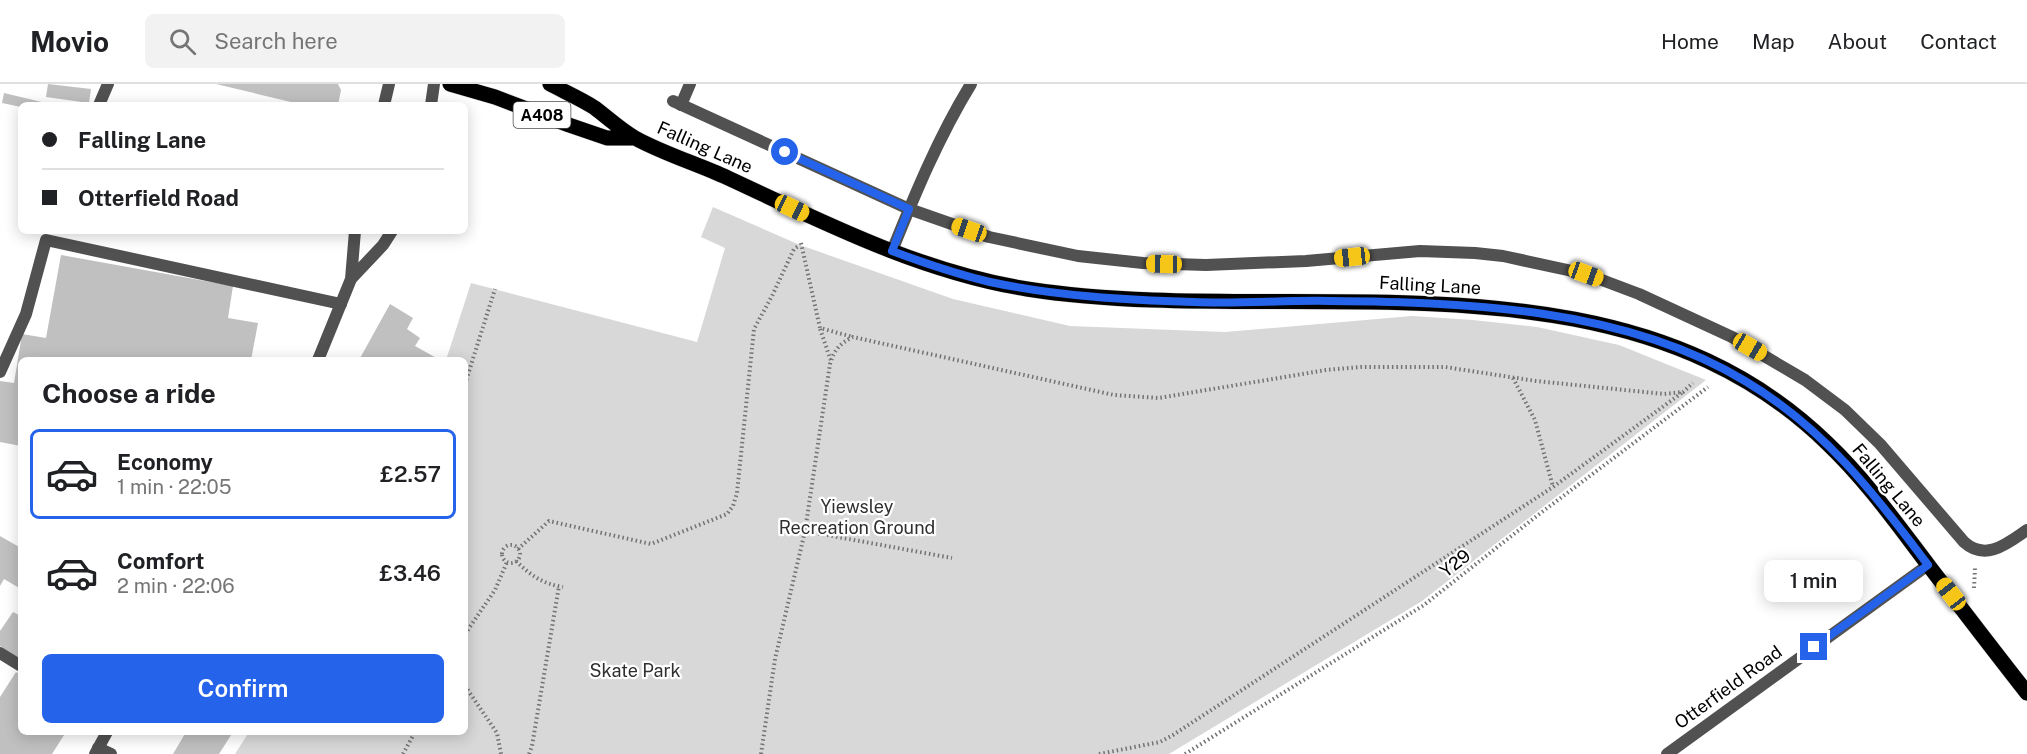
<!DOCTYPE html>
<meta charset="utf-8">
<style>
body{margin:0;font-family:"Public Sans",sans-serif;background:#f2f2f2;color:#202124;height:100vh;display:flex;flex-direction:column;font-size:22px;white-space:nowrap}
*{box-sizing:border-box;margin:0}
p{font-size:20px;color:#757577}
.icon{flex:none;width:33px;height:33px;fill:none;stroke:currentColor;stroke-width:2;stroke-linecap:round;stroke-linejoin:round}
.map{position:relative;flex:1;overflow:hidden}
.drawer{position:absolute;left:18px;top:273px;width:450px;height:378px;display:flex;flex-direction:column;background:#fff;border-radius:9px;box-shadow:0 3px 15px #0003}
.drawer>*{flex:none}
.banner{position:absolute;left:18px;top:18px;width:450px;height:132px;border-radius:9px;box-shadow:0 3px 15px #0003;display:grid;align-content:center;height:132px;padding:0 24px;background:#fff}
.end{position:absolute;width:27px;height:27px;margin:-14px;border:8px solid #2563eb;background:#fff;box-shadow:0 0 0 3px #fff}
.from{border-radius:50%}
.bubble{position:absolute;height:42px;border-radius:9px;background:#fff;box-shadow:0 3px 15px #0003;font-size:20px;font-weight:600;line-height:42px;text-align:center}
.car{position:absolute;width:18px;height:36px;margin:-18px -9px;border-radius:8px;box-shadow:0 0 4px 2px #0007;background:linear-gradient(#f5c518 24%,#345 0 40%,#f5c518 0 76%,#345 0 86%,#f5c518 0)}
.banner b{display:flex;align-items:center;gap:21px;height:57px;font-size:22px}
.banner b+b{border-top:2px solid #e0e0e0}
.banner i{width:15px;height:15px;background:#202124}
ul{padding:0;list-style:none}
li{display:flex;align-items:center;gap:18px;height:90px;margin:0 12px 9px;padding:0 12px;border:3px solid transparent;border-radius:9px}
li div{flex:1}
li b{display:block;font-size:22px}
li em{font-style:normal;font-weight:600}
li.active{border-color:#2563eb}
li>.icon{width:54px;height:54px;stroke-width:1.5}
h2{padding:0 24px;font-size:27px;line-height:72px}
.primary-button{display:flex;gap:12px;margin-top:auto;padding:12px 24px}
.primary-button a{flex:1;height:69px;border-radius:9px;background:#2563eb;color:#fff;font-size:24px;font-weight:600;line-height:69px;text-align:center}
header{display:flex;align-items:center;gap:36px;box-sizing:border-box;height:84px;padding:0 30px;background:#fff;border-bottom:2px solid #e0e0e0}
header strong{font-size:28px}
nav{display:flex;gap:33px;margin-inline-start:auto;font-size:21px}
.search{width:420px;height:54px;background:#f2f2f2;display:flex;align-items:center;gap:15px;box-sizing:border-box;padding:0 21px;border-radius:9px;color:#757577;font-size:22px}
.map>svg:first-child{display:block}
</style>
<header>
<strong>Movio</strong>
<div class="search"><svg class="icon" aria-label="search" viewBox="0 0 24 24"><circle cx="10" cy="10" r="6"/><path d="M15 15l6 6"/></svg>Search here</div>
<nav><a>Home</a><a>Map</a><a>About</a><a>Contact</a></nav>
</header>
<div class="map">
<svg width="2027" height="670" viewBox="0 0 2027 670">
<rect width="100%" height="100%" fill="#fff"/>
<path fill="#d8d8d8" d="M 713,123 L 800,161 L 953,215 L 1070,242 L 1225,248 L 1412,232 L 1473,236 L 1537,243 L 1619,261 L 1706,296 L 1422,517 L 1169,670 L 235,670 L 249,648 L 465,648 L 465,276 L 446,276 L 471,199 L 697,258 L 725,164 L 701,153 Z"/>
<path fill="#c0c0c0" d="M 48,0 L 91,5 L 89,19 L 46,13 Z
M 216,0 L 338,0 L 341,6 L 338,21 L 295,21 L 295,19 Z
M 4,9 L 50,20 L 50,21 L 21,21 L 21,23 L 2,19 Z
M 61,171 L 233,202 L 228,234 L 258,239 L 251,276 L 21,276 L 21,362 L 0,358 L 0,297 L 14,299 L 22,250 L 46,254 Z
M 390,220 L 413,234 L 407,245 L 420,254 L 415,262 L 440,276 L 359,276 Z
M 0,452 L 21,464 L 21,505 L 4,495 L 0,502 Z
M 13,528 L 21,532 L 21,576 L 0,562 L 0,547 Z
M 16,588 L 21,591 L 21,648 L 66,648 L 52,670 L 0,670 L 0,613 Z
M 186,648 L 233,648 L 219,670 L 173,670 Z"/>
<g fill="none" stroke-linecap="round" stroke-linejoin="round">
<defs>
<path id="primary" d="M 450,0 L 495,13 L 569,41 L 607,54 L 635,54
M 550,0 C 565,8 581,15 595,24 C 608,34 621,46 635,54 C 664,70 698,80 728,94 C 825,139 921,188 1027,205 C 1289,246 1616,154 1827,359 C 1866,396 1897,440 1929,482 C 1962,525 1994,567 2027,609"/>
</defs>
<use href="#primary" stroke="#dbdbdb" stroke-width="16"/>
<path stroke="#737373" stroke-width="4" stroke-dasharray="1.5 3" stroke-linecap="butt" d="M 801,159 L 820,244 L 853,253
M 820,245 L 831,277
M 1513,294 L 1535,336 L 1553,403
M 465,300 L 495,205
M 805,447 L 952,474
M502 470a9 9 0 1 1 18 0a9 9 0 1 1-18 0Z
M 518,465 L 549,437 L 651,460 L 727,430 L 733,422 L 737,409 L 754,245 L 772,212 L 794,165 L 800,161
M 516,477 C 530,491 543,500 563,503
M 1974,504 L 1975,484
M 465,550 L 495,506 L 507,478
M 465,602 L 497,649 L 501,670
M 403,670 L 415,648
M 529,670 L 532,662 L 559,502
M 761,670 L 775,575 L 805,447 L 830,280 C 834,266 840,259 853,253 L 1114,311 L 1159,314 L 1326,286 L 1361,283 L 1445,283 L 1536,297 L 1664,310 L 1683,308 L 1693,299
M 1099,670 L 1160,658 L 1173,651 L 1553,403 L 1683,308
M 1185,670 L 1424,521 L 1538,431 L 1708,303"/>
<path stroke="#515151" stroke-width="12" d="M 99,21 L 108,0
M 681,21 L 690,0
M 0,288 L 26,230 L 46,156 L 341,220
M 0,569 L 21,582
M 98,664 L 111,670"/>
<path stroke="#515151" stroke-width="12" d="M 673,17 L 909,125 L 989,153 L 1078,172 L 1143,179 L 1206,181 L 1306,177 L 1420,167 L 1475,169 L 1503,172 L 1586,190 L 1639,210 L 1732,253 L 1805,296 L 1845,326 L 1880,360 L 1964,458 C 1986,478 2008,459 2027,446
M 892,167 C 915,110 939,52 971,0
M 1667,670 L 1928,481"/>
<path stroke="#515151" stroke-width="12" d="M 384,21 L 389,0
M 431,21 L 434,0
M 351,195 L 383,161 L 392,147
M 318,276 L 351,195 L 355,147
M 95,670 L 107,648"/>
<use href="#primary" stroke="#000" stroke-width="15"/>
</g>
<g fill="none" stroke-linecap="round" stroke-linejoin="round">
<path stroke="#2563eb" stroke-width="8" d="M 785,68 L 909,125 L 892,167 C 924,179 956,190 990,198 C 1056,212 1126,216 1194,218 C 1239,220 1285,216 1330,217 C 1467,218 1625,224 1745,297 C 1823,343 1875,410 1928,481 L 1814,563"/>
</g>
<g text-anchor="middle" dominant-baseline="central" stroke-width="4.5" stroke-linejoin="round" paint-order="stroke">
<rect fill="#fff" stroke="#4c4c4c" stroke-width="1.5" x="513.5" y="18" width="57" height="26" rx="4.5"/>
<g font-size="16" font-weight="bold" fill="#000">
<text x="542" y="31">A408</text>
</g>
<g font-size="18" fill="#000" stroke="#fff">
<text transform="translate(705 63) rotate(24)">Falling Lane</text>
<text transform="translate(1430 201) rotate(3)">Falling Lane</text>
<text transform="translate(1889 401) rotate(50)">Falling Lane</text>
<text transform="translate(1455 479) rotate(-38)">Y29</text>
<text transform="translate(1728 603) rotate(-36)">Otterfield Road</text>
</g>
<g font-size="18" fill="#2f2f2f" stroke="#fff">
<text x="857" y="422">Yiewsley<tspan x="857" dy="21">Recreation Ground</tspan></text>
<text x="635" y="586">Skate Park</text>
</g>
</g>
</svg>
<i class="end from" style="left:785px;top:68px"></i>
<i class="end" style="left:1814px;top:563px"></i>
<div class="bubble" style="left:1764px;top:476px;width:99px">1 min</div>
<i class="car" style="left:792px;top:124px;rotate:115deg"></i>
<i class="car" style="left:969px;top:146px;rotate:289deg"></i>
<i class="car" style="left:1352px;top:173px;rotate:264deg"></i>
<i class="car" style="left:1164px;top:180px;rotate:271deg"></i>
<i class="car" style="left:1586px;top:190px;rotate:110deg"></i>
<i class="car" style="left:1750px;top:263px;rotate:120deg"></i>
<i class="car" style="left:1951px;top:510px;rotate:322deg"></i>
<div class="banner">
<b><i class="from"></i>Falling Lane</b>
<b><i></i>Otterfield Road</b>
</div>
<section class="drawer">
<h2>Choose a ride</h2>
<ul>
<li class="active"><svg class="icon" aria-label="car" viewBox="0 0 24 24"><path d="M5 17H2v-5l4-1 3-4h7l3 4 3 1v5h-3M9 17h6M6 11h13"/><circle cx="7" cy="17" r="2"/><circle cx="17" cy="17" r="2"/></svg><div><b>Economy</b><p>1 min · 22:05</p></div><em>£2.57</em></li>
<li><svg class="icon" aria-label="car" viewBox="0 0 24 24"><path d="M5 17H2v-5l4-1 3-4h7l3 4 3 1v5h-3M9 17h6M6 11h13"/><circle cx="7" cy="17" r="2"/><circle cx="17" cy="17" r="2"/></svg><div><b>Comfort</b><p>2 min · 22:06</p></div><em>£3.46</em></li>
</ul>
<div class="primary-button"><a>Confirm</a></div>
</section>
</div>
